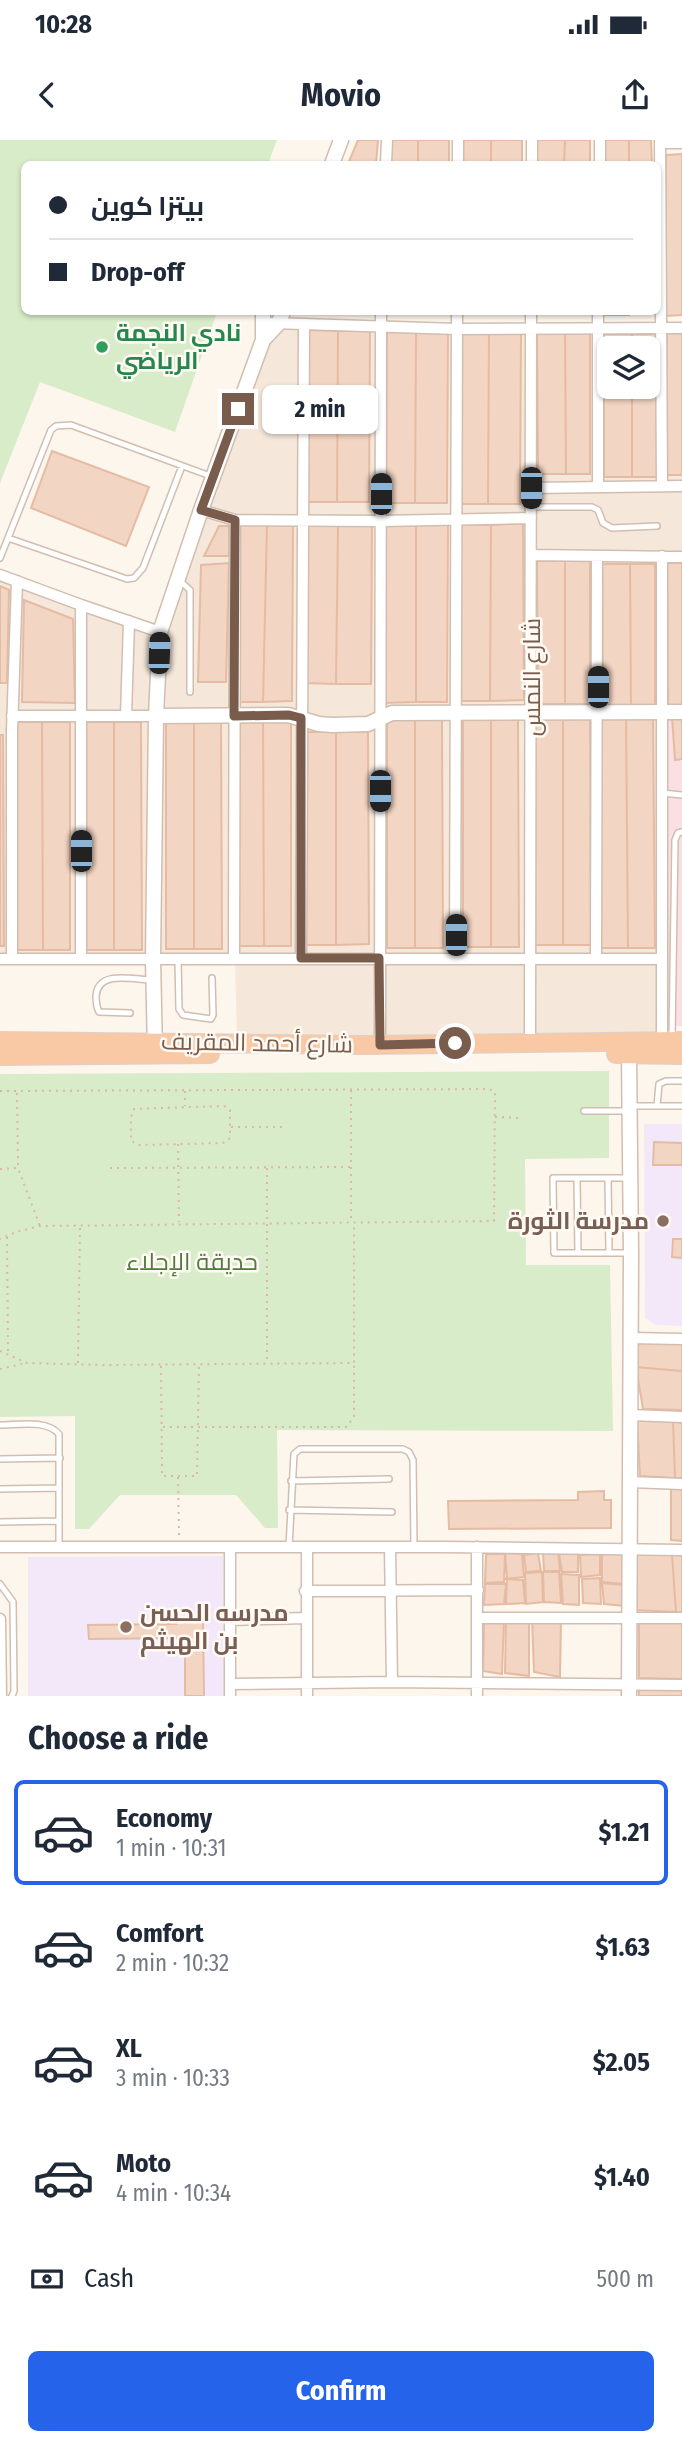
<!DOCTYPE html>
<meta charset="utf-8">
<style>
body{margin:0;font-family:"Fira Sans Condensed",Cairo,sans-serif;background:#f6f6f7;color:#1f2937;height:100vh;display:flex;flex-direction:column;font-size:26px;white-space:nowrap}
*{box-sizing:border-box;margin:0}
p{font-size:23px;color:#747a83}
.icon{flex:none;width:38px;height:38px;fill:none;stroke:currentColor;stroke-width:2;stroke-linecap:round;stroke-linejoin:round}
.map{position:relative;height:1556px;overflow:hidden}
.sheet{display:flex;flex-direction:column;background:#fff;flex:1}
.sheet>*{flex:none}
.guide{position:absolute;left:21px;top:21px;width:640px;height:154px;border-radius:10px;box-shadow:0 2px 5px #0004;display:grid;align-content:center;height:154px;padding:0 28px;background:#fff}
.tools{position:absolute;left:597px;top:196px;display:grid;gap:14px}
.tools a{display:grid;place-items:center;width:63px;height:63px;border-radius:10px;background:#fff;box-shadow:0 2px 5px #0004;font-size:35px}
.end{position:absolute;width:32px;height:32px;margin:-16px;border:9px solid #7a5c4d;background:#fff;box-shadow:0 0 0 4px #fff}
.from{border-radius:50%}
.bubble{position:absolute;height:49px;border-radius:10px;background:#fff;box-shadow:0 2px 5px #0004;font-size:23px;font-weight:700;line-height:49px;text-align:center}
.car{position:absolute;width:21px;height:42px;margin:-21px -10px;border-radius:9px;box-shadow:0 0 5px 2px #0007;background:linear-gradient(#222 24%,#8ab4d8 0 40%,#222 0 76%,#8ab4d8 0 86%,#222 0)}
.guide b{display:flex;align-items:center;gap:24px;height:66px;font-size:26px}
.guide b+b{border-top:2px solid #e0e1e3}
.guide i{width:18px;height:18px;background:#1f2937}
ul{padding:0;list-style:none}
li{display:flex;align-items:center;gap:21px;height:105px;margin:0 14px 10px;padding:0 14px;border:4px solid transparent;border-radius:10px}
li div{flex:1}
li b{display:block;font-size:26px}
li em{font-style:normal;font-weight:700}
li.active{border-color:#2563eb}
li>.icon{width:63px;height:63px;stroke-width:1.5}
h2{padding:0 28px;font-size:32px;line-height:84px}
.pay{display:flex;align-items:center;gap:18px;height:77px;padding:0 28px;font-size:26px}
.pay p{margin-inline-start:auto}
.primary-button{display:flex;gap:14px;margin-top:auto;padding:14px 28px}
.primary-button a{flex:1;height:80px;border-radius:10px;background:#2563eb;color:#fff;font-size:28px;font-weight:700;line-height:80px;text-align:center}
.status{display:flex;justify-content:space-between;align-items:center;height:49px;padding:0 35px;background:#fff;direction:ltr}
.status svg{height:19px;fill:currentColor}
header{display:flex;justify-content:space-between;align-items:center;height:91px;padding:0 28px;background:#fff;font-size:32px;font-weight:700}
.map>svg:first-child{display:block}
</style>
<div class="status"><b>10:28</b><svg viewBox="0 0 49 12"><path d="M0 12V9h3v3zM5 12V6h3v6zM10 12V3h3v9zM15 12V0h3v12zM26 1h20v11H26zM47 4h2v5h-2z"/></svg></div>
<header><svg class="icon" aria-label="back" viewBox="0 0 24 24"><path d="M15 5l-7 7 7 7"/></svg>Movio<svg class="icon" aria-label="share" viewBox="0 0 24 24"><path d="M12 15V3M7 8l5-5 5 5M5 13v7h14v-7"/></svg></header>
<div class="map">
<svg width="682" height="1556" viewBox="0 0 682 1556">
<rect width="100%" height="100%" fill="#fdf6ec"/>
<path fill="#f5e8da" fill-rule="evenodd" d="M 279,185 L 682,187 L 682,572 L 660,572 L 661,901 L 237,901 L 235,816 L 153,819 L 0,818 L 0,436 L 160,492 L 263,200 ZM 609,208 L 648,208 L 648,247 L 609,247 Z"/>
<path fill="#f3e8fa" d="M 644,984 L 682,984 L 682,1186 L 656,1185 L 645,1178 Z
M 223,1416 L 224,1556 L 28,1556 L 28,1417 Z"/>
<path fill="#fbdfe3" d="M 682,577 L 682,886 L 667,886 L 667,578 Z"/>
<path fill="#d8ecc9" d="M 0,0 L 277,0 L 268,24 L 24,24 L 24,172 L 217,172 L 175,292 L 40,242 L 0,343 Z
M 609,931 L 609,1018 L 525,1019 L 526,1125 L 610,1125 L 613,1291 L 277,1290 L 278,1388 L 265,1388 L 236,1355 L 120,1355 L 89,1389 L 75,1389 L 75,1276 L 0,1277 L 0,934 Z"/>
<path fill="#f3d5c3" stroke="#e6bba3" stroke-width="2" d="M 358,0 L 378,0 L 376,24 L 348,24 Z
M 388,0 L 418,0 L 418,24 L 388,24 Z
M 418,0 L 449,0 L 449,24 L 418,24 Z
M 461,0 L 491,0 L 491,24 L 461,24 Z
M 491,0 L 522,0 L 522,24 L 491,24 Z
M 536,0 L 565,0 L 564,24 L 536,24 Z
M 565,0 L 590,0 L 590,24 L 564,24 Z
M 603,0 L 629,0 L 629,24 L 602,24 Z
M 629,0 L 651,0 L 652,24 L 629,24 Z
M 682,14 L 682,175 L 666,176 L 666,15 Z
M 311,172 L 376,172 L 376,173 L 311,174 Z
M 602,172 L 629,172 L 629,175 L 602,175 Z
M 309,190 L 338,191 L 337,362 L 308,362 Z
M 338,191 L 370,191 L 369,362 L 337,362 Z
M 537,191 L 565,191 L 566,334 L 538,334 Z
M 565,191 L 590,191 L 590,334 L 566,334 Z
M 387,192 L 416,192 L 415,363 L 386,363 Z
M 416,192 L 448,192 L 447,363 L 415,363 Z
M 667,192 L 682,192 L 682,335 L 667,335 Z
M 460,193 L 489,193 L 488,364 L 459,364 Z
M 489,193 L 521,193 L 520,364 L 488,364 Z
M 604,194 L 632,194 L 632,208 L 609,208 L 609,247 L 632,247 L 632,337 L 604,337 Z
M 632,194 L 657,194 L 657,337 L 632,337 L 632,247 L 648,247 L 648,208 L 632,208 Z
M 52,311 L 149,347 L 126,406 L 31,368 Z
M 448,382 L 447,562 L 416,562 L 416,385 Z
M 237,383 L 267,384 L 263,562 L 235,562 Z
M 523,383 L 524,560 L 490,561 L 491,385 Z
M 267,384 L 293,384 L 292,561 L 263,562 Z
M 459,384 L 491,385 L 490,561 L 459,561 Z
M 306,385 L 338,386 L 336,544 L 305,543 Z
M 416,385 L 416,562 L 383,563 L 383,386 Z
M 219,386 L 229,386 L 229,416 L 204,416 Z
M 338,386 L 372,386 L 371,544 L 336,544 Z
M 537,421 L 565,421 L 565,564 L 538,564 Z
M 565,421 L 590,421 L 590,564 L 565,564 Z
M 229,423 L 226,542 L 198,542 L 201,425 Z
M 667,423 L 682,423 L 682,566 L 668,566 Z
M 602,424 L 630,424 L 631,566 L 603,566 Z
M 630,424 L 655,424 L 655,566 L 631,566 Z
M 0,446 L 9,450 L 7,543 L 0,543 Z
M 24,460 L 73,479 L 75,563 L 22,562 Z
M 626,576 L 653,576 L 655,808 L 628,808 Z
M 626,576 L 628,808 L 601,808 L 599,577 Z
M 535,577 L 563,577 L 563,805 L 535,805 Z
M 563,577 L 590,577 L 591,805 L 563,805 Z
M 672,577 L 682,577 L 682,619 L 675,620 Z
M 236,578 L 263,578 L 264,806 L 236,806 Z
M 263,578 L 291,578 L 291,806 L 264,806 Z
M 415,579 L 442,579 L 443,808 L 415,808 Z
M 415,579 L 415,808 L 387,808 L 387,580 Z
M 463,579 L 491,579 L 491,807 L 463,807 Z
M 491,579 L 518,579 L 519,807 L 491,807 Z
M 166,581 L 194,581 L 194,809 L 166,809 Z
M 194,581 L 221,581 L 222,809 L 194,809 Z
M 14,582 L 42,582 L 43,810 L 15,810 Z
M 42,582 L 70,582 L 70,810 L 43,810 Z
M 86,582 L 114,582 L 114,810 L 86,810 Z
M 114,582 L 141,582 L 142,810 L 114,810 Z
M 305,592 L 336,592 L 336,805 L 306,805 Z
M 336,592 L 368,592 L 369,804 L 336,805 Z
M 0,595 L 3,595 L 4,806 L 0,806 Z
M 654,1002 L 682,1003 L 682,1025 L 653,1025 Z
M 673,1099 L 682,1099 L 682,1118 L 672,1117 Z
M 634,1202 L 682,1203 L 682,1231 L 636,1227 Z
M 636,1227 L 682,1231 L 682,1270 L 643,1269 Z
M 637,1280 L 673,1281 L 675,1338 L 640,1336 Z
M 673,1281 L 682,1281 L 682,1338 L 675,1338 Z
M 671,1347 L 682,1347 L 682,1401 L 671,1400 Z
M 604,1351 L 604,1360 L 611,1360 L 611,1388 L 449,1389 L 448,1361 L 578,1360 L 578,1352 Z
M 558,1412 L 560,1431 L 544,1431 L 543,1413 Z
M 635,1412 L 672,1415 L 676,1472 L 635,1470 Z
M 505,1413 L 522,1414 L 524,1437 L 505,1439 L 507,1438 Z
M 538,1413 L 541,1431 L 526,1432 L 524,1415 Z
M 559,1413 L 578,1413 L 578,1432 L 562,1432 Z
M 622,1413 L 624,1444 L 602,1442 L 602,1414 Z
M 486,1414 L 505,1414 L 504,1442 L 485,1443 Z
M 600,1414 L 600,1435 L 581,1437 L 580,1415 Z
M 672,1415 L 682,1415 L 682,1473 L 676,1472 Z
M 542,1432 L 543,1462 L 526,1464 L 525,1433 Z
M 543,1432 L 559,1432 L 561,1463 L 544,1462 Z
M 561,1434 L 579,1435 L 579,1465 L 563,1464 Z
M 600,1438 L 601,1464 L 583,1463 L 582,1439 Z
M 507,1439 L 523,1440 L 525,1463 L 506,1464 Z
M 602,1443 L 623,1445 L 625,1466 L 604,1464 Z
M 485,1444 L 506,1444 L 504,1464 L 484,1465 Z
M 176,1478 L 203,1478 L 204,1556 L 185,1556 L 185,1498 L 89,1499 L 88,1485 L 176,1484 Z
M 506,1479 L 529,1481 L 529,1536 L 505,1533 Z
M 532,1479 L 561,1479 L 560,1537 L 534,1532 Z
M 484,1480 L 504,1480 L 502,1534 L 483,1531 Z
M 639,1481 L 682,1482 L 682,1539 L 639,1538 Z
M 639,1549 L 682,1550 L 682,1556 L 639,1556 Z"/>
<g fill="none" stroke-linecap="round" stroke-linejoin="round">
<defs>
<path id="service" d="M 531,367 L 592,367 L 598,370 L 603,383 L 612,388 L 657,386
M 8,398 L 127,439 L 134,438 L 143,428 L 182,326
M 0,418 L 51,290 L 56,286 L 71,285 L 213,337
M 180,441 L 190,450 L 190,552
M 662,653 L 682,655
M 178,819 L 179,869 L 183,875 L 211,879 L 213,875 L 212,838
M 130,873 L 99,872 C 96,866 96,862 96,856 C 98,829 134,840 153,840
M 672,899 L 675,700 L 678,693 L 682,692
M 630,966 L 682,966
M 657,966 L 659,944 L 666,941 L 682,941
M 584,971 L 630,971
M 577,1038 L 578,1113
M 608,1038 L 609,1113
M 629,1113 L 554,1113 L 553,1038 L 630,1038
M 0,1285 C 18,1285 46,1279 59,1294 L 59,1407
M 0,1319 L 60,1318
M 291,1341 L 389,1339
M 0,1349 L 59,1348
M 289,1370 L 392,1372
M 0,1382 L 59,1381
M 289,1407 L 294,1314 L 300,1309 L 403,1309 L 409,1312 L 413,1320 L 414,1407
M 0,1444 L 13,1462 L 14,1551 L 12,1556"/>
<path id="minor" d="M 660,0 L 662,346
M 660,3 L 682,3
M 386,24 L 387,0
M 458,24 L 458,0
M 532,24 L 532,0
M 600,24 L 600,0
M 272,183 L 457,189 L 682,188
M 598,347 L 598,172
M 531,348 L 682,346
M 201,370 L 235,380 L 381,381 L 531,378
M 532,415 L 682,417
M 0,435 L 81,465 L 160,492
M 12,576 L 156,576
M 126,576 L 129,481
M 234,818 L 235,380
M 301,818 L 304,186
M 455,818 L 457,172
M 0,819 L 661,819
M 12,819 L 12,591 L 17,441
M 81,819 L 81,465
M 596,819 L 597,416
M 530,902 L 531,172
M 662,902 L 662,416
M 380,905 L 381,172
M 630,1198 L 682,1199
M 630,1275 L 682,1277
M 630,1342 L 682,1344
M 0,1407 L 442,1407 L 682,1410
M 230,1407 L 230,1556
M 390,1407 L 392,1542
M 307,1408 L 307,1556
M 305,1451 L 478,1450
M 477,1478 L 682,1478
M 0,1479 L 1,1556
M 229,1480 L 306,1478
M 230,1544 L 392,1542 L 682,1545
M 477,1556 L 477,1407"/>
<path id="tertiary" d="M 332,24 L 341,0
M 263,200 L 263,172
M 156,576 L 288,575 L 319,584 L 332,585 L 368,584 L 392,573 L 682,572
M 155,912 L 153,819 L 156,576 L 160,492 L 201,370 L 263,200 L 278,184 L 283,172
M 629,1556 L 631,1113 L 629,914"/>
<path id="trunk" d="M 0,901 L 365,905 L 682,901
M 616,914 L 682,915
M 0,916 L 210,914"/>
</defs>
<use href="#service" stroke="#d1beb0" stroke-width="8"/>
<use href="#minor" stroke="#d1beb0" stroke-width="13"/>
<use href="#tertiary" stroke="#d1beb0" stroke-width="17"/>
<use href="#trunk" stroke="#dad1cd" stroke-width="20"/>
<path stroke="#d9b8a5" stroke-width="2" stroke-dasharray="2 5" stroke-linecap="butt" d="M 351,950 L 351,1080
M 0,951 L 489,949 L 495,952 L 494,1081 L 40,1086 L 16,1092 L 0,1099
M 185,951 L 185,966
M 17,953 L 18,1027
M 224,966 L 230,970 L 230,996 L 229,999 L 223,1003 L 139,1005 L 131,1001 L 131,977 L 134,969 Z
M 495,977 L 521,978
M 231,987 L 287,987
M 178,1004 L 179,1082
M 110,1028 L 351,1027
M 267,1028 L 267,1222
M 0,1029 L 18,1028 L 40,1086
M 7,1097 L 8,1216
M 0,1211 L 27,1223 L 105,1225 L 354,1223 L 354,1083
M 78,1223 L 80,1085
M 161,1226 L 162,1336 L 197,1336 L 199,1225
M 0,1229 L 26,1223
M 163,1287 L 346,1287 L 354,1277 L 354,1223
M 178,1337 L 179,1395"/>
<use href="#service" stroke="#fff" stroke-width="5"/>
<use href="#minor" stroke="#fff" stroke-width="10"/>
<use href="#tertiary" stroke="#fff" stroke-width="14"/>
<use href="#trunk" stroke="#f9c8a4" stroke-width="18"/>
</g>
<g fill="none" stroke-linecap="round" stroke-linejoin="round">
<path stroke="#7a5c4d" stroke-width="9" d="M 238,269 L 201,370 L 235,380 L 234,576 L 289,575 L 301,578 L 301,818 L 379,818 L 380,905 L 455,903"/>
</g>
<circle fill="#2e9e5b" stroke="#fffaf3" stroke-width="2.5" cx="102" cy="207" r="7"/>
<g fill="#8d6e63" stroke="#fffaf3" stroke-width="2.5">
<circle cx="663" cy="1081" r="7"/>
<circle cx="126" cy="1487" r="7"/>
</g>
<g text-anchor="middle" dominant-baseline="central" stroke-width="5" stroke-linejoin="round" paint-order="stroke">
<g font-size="24" font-weight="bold" fill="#27864d" stroke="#fffaf3" text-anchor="start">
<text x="116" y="193">نادي النجمة<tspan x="116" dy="28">الرياضي</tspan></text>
</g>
<g font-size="24" fill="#7a5c4d" stroke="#fffaf3">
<text transform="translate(532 537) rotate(-90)">شارع النمس</text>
<text transform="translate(257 903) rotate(1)">شارع أحمد المقريف</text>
</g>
<g font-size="24" font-weight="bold" fill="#785e54" stroke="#fffaf3" text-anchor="end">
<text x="649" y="1081">مدرسة الثورة</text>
<text x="140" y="1473" text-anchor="start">مدرسه الحسن<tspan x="140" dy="28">بن الهيثم</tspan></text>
</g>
<g font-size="24" fill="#537a41" stroke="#fffaf3">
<text x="192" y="1122">حديقة الإجلاء</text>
</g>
</g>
</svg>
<div class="tools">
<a><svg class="icon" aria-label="layers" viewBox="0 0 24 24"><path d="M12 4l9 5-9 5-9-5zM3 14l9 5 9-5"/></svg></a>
</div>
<i class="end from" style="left:455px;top:903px"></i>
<i class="end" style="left:238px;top:269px"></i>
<div class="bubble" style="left:262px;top:245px;width:116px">2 min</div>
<i class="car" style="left:531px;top:348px;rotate:180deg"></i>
<i class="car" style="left:381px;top:354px;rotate:0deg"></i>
<i class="car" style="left:159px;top:513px;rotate:2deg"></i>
<i class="car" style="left:598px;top:547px;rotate:0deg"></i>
<i class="car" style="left:380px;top:651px;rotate:180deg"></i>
<i class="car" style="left:81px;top:711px;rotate:0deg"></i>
<i class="car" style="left:456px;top:795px;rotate:0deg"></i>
<div class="guide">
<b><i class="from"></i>بيتزا كوين</b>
<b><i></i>Drop-off</b>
</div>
</div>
<section class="sheet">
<h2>Choose a ride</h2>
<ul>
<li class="active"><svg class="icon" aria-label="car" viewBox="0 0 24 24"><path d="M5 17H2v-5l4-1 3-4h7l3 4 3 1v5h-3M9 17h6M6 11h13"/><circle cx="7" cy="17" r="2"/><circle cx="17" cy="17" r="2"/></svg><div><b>Economy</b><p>1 min · 10:31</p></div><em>$1.21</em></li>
<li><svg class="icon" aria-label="car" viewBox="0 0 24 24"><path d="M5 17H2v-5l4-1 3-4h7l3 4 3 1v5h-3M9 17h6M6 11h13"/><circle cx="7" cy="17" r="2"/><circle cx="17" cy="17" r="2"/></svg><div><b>Comfort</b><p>2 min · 10:32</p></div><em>$1.63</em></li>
<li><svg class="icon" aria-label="car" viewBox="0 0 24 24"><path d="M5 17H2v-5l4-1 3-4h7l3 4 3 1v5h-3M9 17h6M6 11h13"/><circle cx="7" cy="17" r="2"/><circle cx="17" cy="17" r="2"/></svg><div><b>XL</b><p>3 min · 10:33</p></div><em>$2.05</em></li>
<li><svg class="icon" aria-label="car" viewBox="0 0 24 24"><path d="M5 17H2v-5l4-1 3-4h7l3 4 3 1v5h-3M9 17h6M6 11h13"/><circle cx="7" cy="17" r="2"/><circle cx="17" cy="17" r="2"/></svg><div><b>Moto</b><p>4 min · 10:34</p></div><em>$1.40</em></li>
</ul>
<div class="pay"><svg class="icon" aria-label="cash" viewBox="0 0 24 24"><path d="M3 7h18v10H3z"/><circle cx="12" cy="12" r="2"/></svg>Cash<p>500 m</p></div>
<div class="primary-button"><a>Confirm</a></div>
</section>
